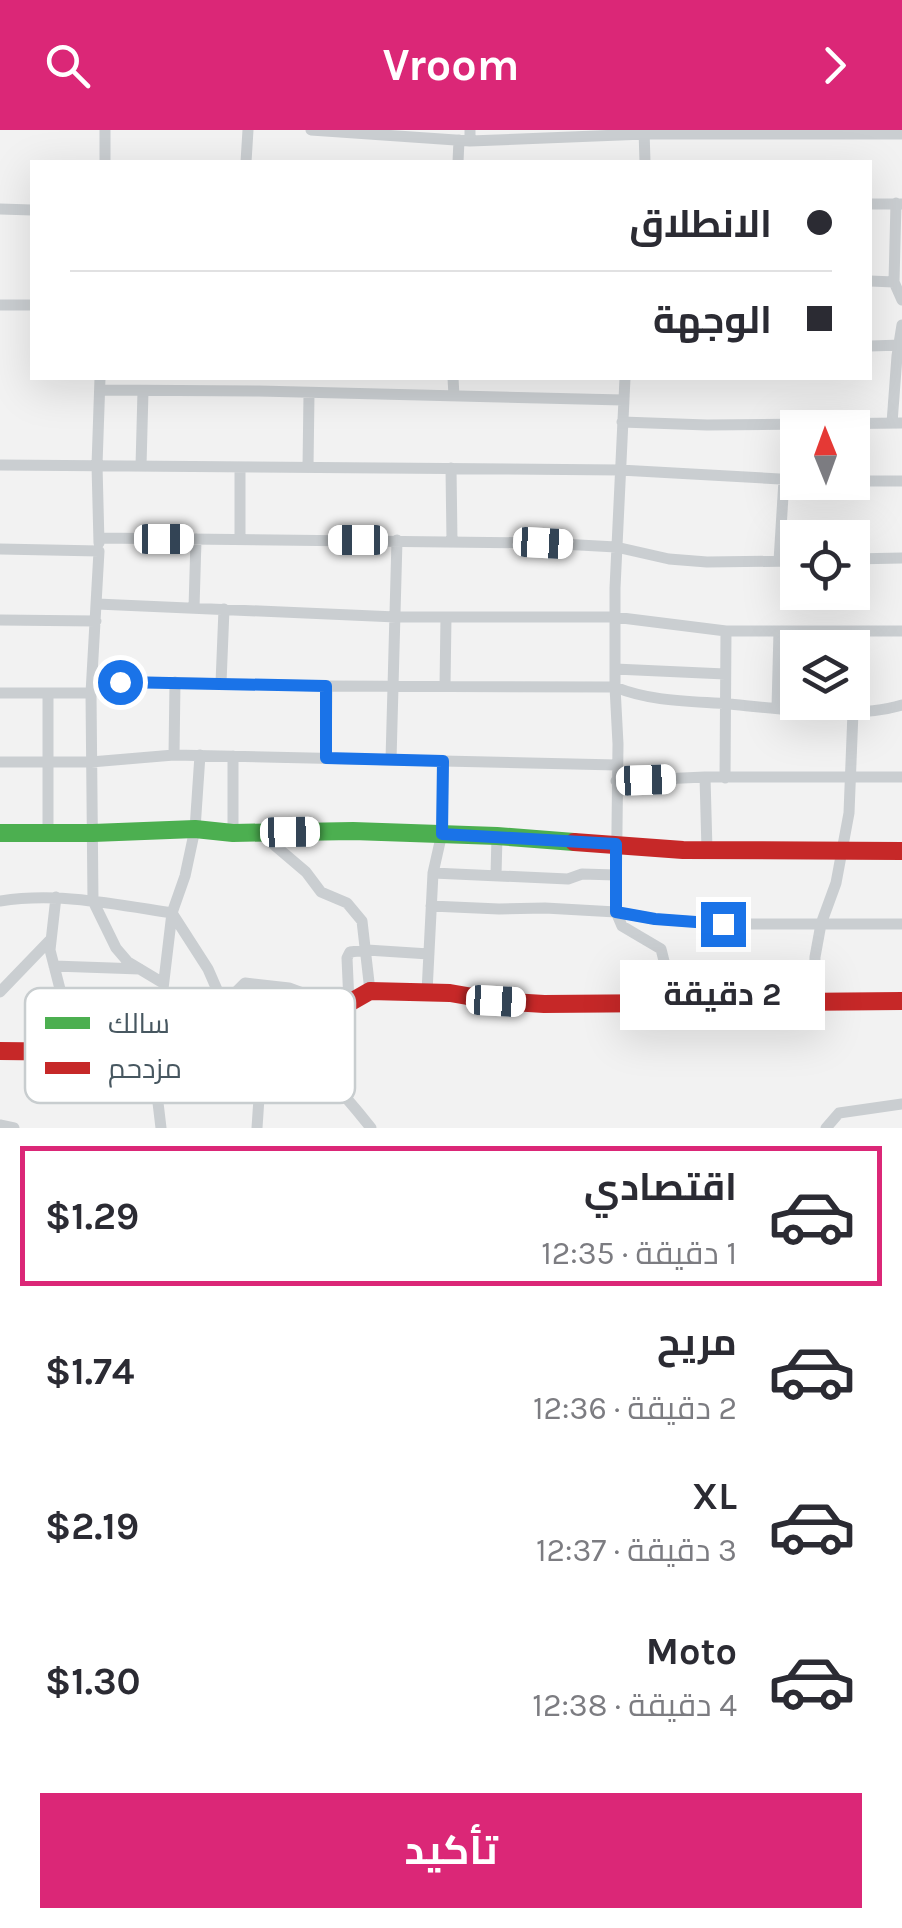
<!DOCTYPE html>
<html lang="ar">
<meta charset="utf-8">
<style>
body{margin:0;font-family:Karla,Cairo,sans-serif;background:#f2f2f3;color:#2b2b33;direction:rtl;height:100vh;display:flex;flex-direction:column;font-size:38px;white-space:nowrap}
*{box-sizing:border-box;margin:0}
p{font-size:32px;color:#7c7c81}
.icon{flex:none;width:55px;height:55px;fill:none;stroke:currentColor;stroke-width:2;stroke-linecap:round;stroke-linejoin:round}
.map{position:relative;height:998px;overflow:hidden;direction:ltr}
.panel{display:flex;flex-direction:column;background:#fff;flex:1}
.panel>*{flex:none}
.banner{position:absolute;left:30px;top:30px;width:842px;height:220px;border-radius:0px;box-shadow:0 10px 40px #0002;direction:rtl;display:grid;align-content:center;height:220px;padding:0 40px;background:#fff}
.needle{width:65px;rotate:359deg}
.buttons{position:absolute;left:780px;top:280px;display:grid;gap:20px}
.buttons a{display:grid;place-items:center;width:90px;height:90px;border-radius:0px;background:#fff;box-shadow:0 10px 40px #0002;font-size:50px}
.end{position:absolute;width:45px;height:45px;margin:-22px;border:12px solid #1a73e8;background:#fff;box-shadow:0 0 0 5px #fff}
.from{border-radius:50%}
.bubble{position:absolute;height:70px;border-radius:0px;background:#fff;box-shadow:0 10px 40px #0002;font-size:32px;font-weight:700;line-height:70px;text-align:center;direction:rtl}
.car{position:absolute;width:30px;height:60px;margin:-30px -15px;border-radius:12px;box-shadow:0 0 8px 2px #0007;background:linear-gradient(#fff 24%,#345 0 40%,#fff 0 76%,#345 0 86%,#fff 0)}
.banner b{display:flex;align-items:center;gap:35px;height:95px;font-size:38px}
.banner b+b{border-top:2px solid #e1e1e2}
.banner i{width:25px;height:25px;background:#2b2b33}
ul{padding:18px 0 0;list-style:none}
li{display:flex;align-items:center;gap:30px;height:140px;margin:0 20px 15px;padding:0 20px;border:5px solid transparent;border-radius:0px}
li div{flex:1}
li b{display:block;font-size:38px}
li em{font-style:normal;font-weight:700}
li.active{border-color:#db2777}
li>.icon{width:90px;height:90px;stroke-width:1.5}
.primary-button{display:flex;gap:20px;margin-top:auto;padding:20px 40px}
.primary-button a{flex:1;height:115px;border-radius:0px;background:#db2777;color:#fff;font-size:40px;font-weight:700;line-height:115px;text-align:center}
header{display:flex;justify-content:space-between;align-items:center;height:130px;padding:0 40px;background:#db2777;color:#fff;font-size:45px;font-weight:700}
.map>svg:first-child{display:block}
</style>
<header><svg class="icon" aria-label="forward" viewBox="0 0 24 24"><path d="M9 5l7 7-7 7"/></svg>Vroom<svg class="icon" aria-label="search" viewBox="0 0 24 24"><circle cx="10" cy="10" r="6"/><path d="M15 15l6 6"/></svg></header>
<div class="map">
<svg width="902" height="998" viewBox="0 0 902 998">
<rect width="100%" height="100%" fill="#f2f2f2"/>
<g fill="none" stroke-linecap="round" stroke-linejoin="round">
<path stroke="#caced1" stroke-width="11" d="M 105,0 L 105,32
M 311,0 L 470,11
M 470,0 L 470,11 L 645,4 L 902,4
M 644,0 L 645,32
M 246,32 L 248,0
M 458,32 L 459,10
M 896,73 L 894,152 L 902,170
M 870,74 L 901,74
M 0,79 L 32,80
M 870,151 L 894,152
M 0,175 L 32,175
M 870,216 L 902,215
M 453,248 L 454,266
M 625,248 L 615,458 L 615,557 L 618,614 L 616,782 L 622,796 L 661,819 L 664,831 L 653,873
M 100,260 L 259,261 L 623,270
M 622,292 L 707,295 L 902,293
M 892,293 L 897,226 L 902,195
M 0,335 L 620,340 L 798,350
M 141,336 L 143,261
M 308,337 L 309,264
M 451,338 L 452,411
M 852,351 L 902,351
M 99,408 L 543,413 L 616,417 L 669,429 L 707,432 L 798,431
M 240,409 L 240,338
M 99,413 L 97,335 L 100,248
M 0,419 L 99,421 L 91,563 L 93,771 L 116,818 L 128,832 L 163,853
M 852,429 L 902,428
M 779,431 L 784,350
M 97,474 L 396,487 L 614,487 L 726,501 L 902,501
M 194,478 L 196,409
M 0,490 L 96,491
M 615,539 L 725,544
M 92,551 L 327,556 L 615,557 C 652,572 691,571 730,574 C 782,579 852,590 902,575
M 221,553 L 224,479
M 445,556 L 446,487
M 0,563 L 91,563
M 777,578 L 779,501
M 174,625 L 175,552
M 326,628 L 327,556
M 391,630 L 397,410
M 0,632 L 91,632 L 174,625 L 617,635
M 705,647 L 707,720
M 725,648 L 726,501
M 616,651 L 705,647 L 902,647
M 259,702 L 306,742 L 321,762 L 347,773 L 362,791 L 370,861
M 48,703 L 48,563
M 233,703 L 233,626
M 433,743 L 568,749 L 582,744 L 616,745
M 496,745 L 497,706
M 56,767 L 50,820 L 60,859 L 64,922
M 0,771 C 58,762 114,774 172,783 L 208,839 L 228,885 C 245,897 267,902 286,913 C 317,932 349,970 371,998
M 431,776 L 499,779 L 545,778 L 616,782 L 655,789 L 723,794 L 902,794
M 54,836 L 140,839
M 0,862 L 51,809
M 427,862 L 433,743 L 442,703 L 443,631
M 814,871 L 815,827 L 821,794 L 836,753 L 849,683 L 853,582
M 349,873 L 347,828 L 350,822 L 367,820 L 429,824
M 62,877 L 160,884
M 228,885 L 236,862 L 245,853 L 289,858 L 343,878
M 152,922 L 161,998
M 180,923 C 171,911 160,900 160,884 L 172,783 L 185,746 L 195,699 L 200,625
M 0,995 L 14,998
M 257,998 L 262,923
M 826,998 L 839,983 L 902,974"/>
<path stroke="#4caf50" stroke-width="18" d="M 0,703 L 93,703 L 195,699 L 233,703 L 353,701 L 497,706 L 574,712"/>
<path stroke="#c62828" stroke-width="18" d="M 574,712 L 683,720 L 902,721
M 0,921 L 180,923 L 215,928 L 246,927 L 278,918 L 317,901 L 330,893 L 349,873 L 370,861 L 450,863 L 496,871 L 544,874 L 902,871"/>
</g>
<g fill="none" stroke-linecap="round" stroke-linejoin="round">
<path stroke="#1a73e8" stroke-width="12" d="M 120,552 L 326,556 L 326,628 L 443,631 L 442,704 L 616,714 L 616,782 L 655,789 L 723,794"/>
</g>
<rect x="25" y="858" width="330" height="115" rx="15" fill="#fff" stroke="#c8cdcf" stroke-width="2.5"/>
<rect x="45" y="887" width="45" height="12" fill="#4caf50"/>
<rect x="45" y="932" width="45" height="12" fill="#c62828"/>
<g font-size="28" fill="#475760">
<text x="108" y="903">سالك</text>
<text x="108" y="948">مزدحم</text>
</g>
</svg>
<div class="buttons">
<a><svg class="needle" viewBox="-14 -14 28 28"><path d="M0-13l5 13h-10z" fill="#e53935"/><path d="M0 13l5-13h-10z" fill="#7c7c81"/></svg></a>
<a><svg class="icon" aria-label="locate" viewBox="0 0 24 24"><circle cx="12" cy="12" r="6"/><path d="M12 2v4M12 18v4M2 12h4M18 12h4"/></svg></a>
<a><svg class="icon" aria-label="layers" viewBox="0 0 24 24"><path d="M12 4l9 5-9 5-9-5zM3 14l9 5 9-5"/></svg></a>
</div>
<i class="end from" style="left:120px;top:552px"></i>
<i class="end" style="left:723px;top:794px"></i>
<div class="bubble" style="left:620px;top:830px;width:205px">2 دقيقة</div>
<i class="car" style="left:164px;top:409px;rotate:90deg"></i>
<i class="car" style="left:358px;top:410px;rotate:270deg"></i>
<i class="car" style="left:543px;top:413px;rotate:93deg"></i>
<i class="car" style="left:646px;top:650px;rotate:88deg"></i>
<i class="car" style="left:290px;top:702px;rotate:89deg"></i>
<i class="car" style="left:496px;top:871px;rotate:93deg"></i>
<div class="banner">
<b><i class="from"></i>الانطلاق</b>
<b><i></i>الوجهة</b>
</div>
</div>
<section class="panel">
<ul>
<li class="active"><svg class="icon" aria-label="car" viewBox="0 0 24 24"><path d="M5 17H2v-5l4-1 3-4h7l3 4 3 1v5h-3M9 17h6M6 11h13"/><circle cx="7" cy="17" r="2"/><circle cx="17" cy="17" r="2"/></svg><div><b>اقتصادي</b><p>1 دقيقة · 12:35</p></div><em>$1.29</em></li>
<li><svg class="icon" aria-label="car" viewBox="0 0 24 24"><path d="M5 17H2v-5l4-1 3-4h7l3 4 3 1v5h-3M9 17h6M6 11h13"/><circle cx="7" cy="17" r="2"/><circle cx="17" cy="17" r="2"/></svg><div><b>مريح</b><p>2 دقيقة · 12:36</p></div><em>$1.74</em></li>
<li><svg class="icon" aria-label="car" viewBox="0 0 24 24"><path d="M5 17H2v-5l4-1 3-4h7l3 4 3 1v5h-3M9 17h6M6 11h13"/><circle cx="7" cy="17" r="2"/><circle cx="17" cy="17" r="2"/></svg><div><b>XL</b><p>3 دقيقة · 12:37</p></div><em>$2.19</em></li>
<li><svg class="icon" aria-label="car" viewBox="0 0 24 24"><path d="M5 17H2v-5l4-1 3-4h7l3 4 3 1v5h-3M9 17h6M6 11h13"/><circle cx="7" cy="17" r="2"/><circle cx="17" cy="17" r="2"/></svg><div><b>Moto</b><p>4 دقيقة · 12:38</p></div><em>$1.30</em></li>
</ul>
<div class="primary-button"><a>تأكيد</a></div>
</section>
